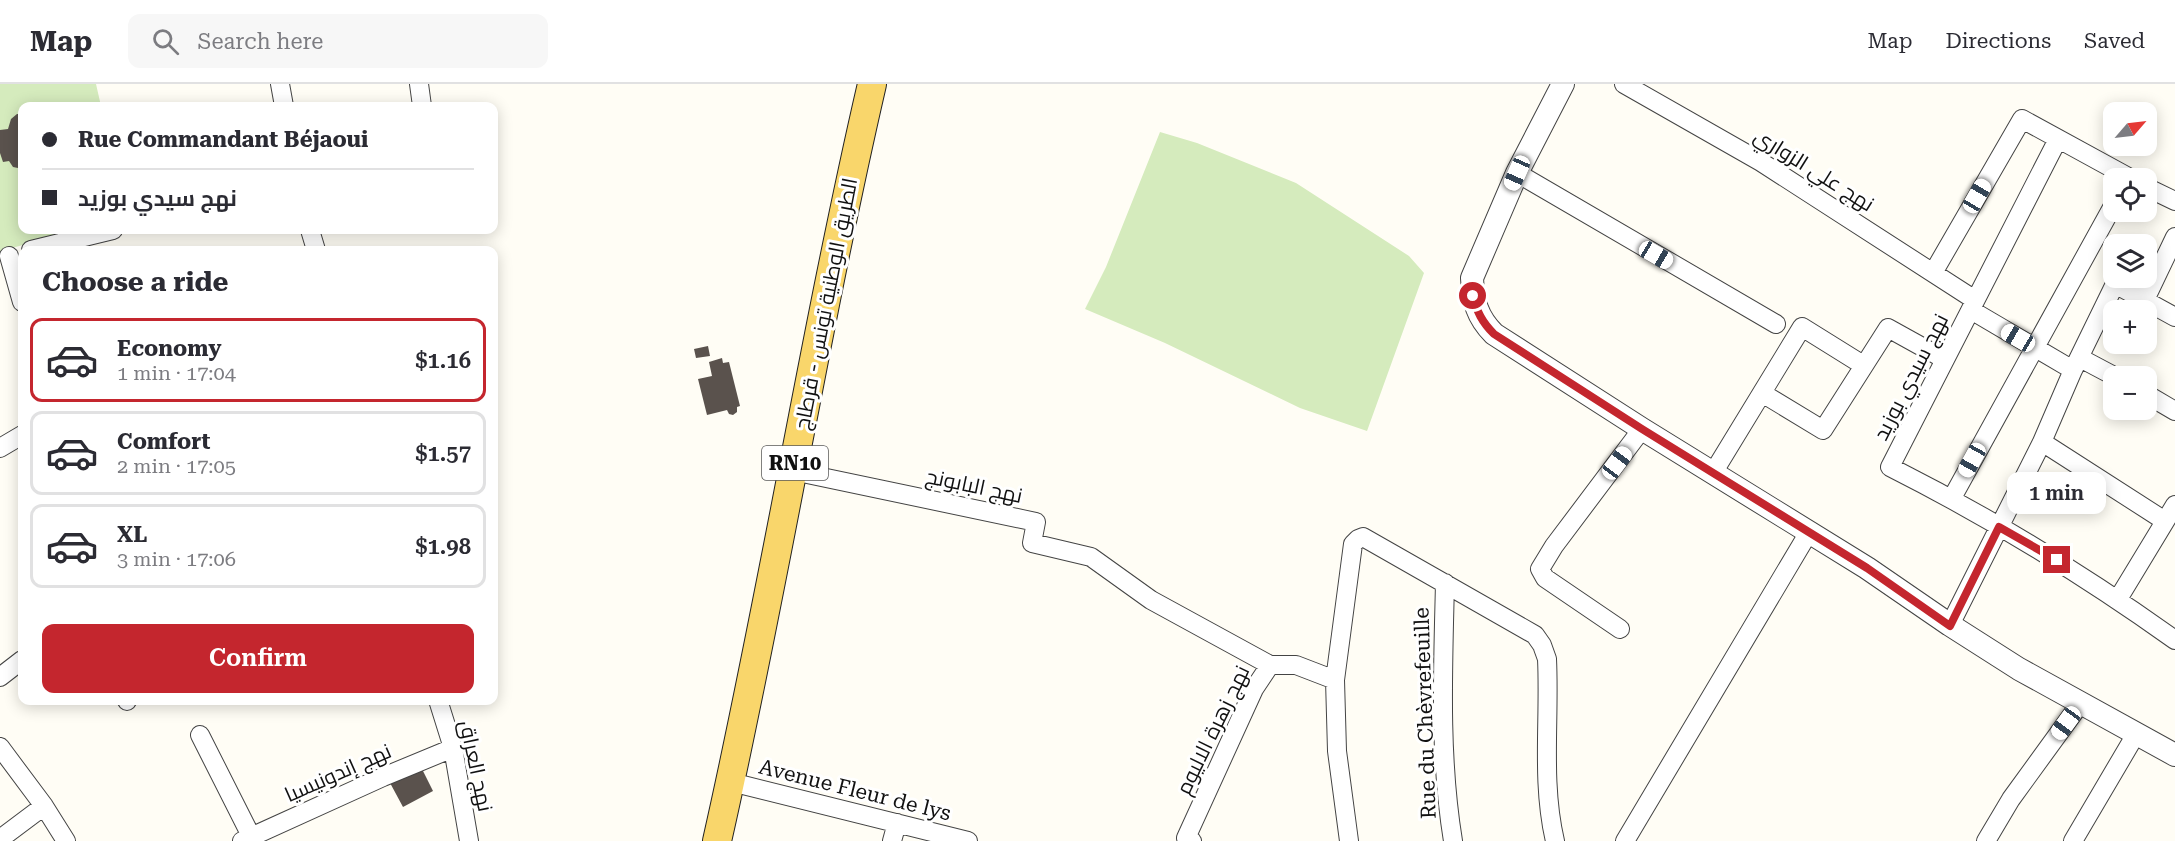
<!DOCTYPE html>
<meta charset="utf-8">
<style>
body{margin:0;font-family:"Roboto Serif",Cairo,serif;background:#f7f7f7;color:#2b2b33;height:100vh;display:flex;flex-direction:column;font-size:22px;white-space:nowrap}
*{box-sizing:border-box;margin:0}
p{font-size:20px;color:#7c7c81}
.icon{flex:none;width:33px;height:33px;fill:none;stroke:currentColor;stroke-width:2;stroke-linecap:round;stroke-linejoin:round}
.map{position:relative;flex:1;overflow:hidden}
.details{position:absolute;left:18px;top:162px;width:480px;height:459px;display:flex;flex-direction:column;background:#fff;border-radius:12px;box-shadow:0 3px 15px #0003}
.details>*{flex:none}
.banner{position:absolute;left:18px;top:18px;width:480px;height:132px;border-radius:12px;box-shadow:0 3px 15px #0003;display:grid;align-content:center;height:132px;padding:0 24px;background:#fff}
.needle{width:39px;rotate:62deg}
.fabs{position:absolute;left:2103px;top:18px;display:grid;gap:12px}
.fabs a{display:grid;place-items:center;width:54px;height:54px;border-radius:12px;background:#fff;box-shadow:0 3px 15px #0003;font-size:30px}
.end{position:absolute;width:27px;height:27px;margin:-14px;border:8px solid #c4262e;background:#fff;box-shadow:0 0 0 3px #fff}
.from{border-radius:50%}
.bubble{position:absolute;height:42px;border-radius:12px;background:#fff;box-shadow:0 3px 15px #0003;font-size:20px;font-weight:600;line-height:42px;text-align:center}
.car{position:absolute;width:18px;height:36px;margin:-18px -9px;border-radius:8px;box-shadow:0 0 4px 2px #0007;background:linear-gradient(#fff 24%,#345 0 40%,#fff 0 76%,#345 0 86%,#fff 0)}
.banner b{display:flex;align-items:center;gap:21px;height:57px;font-size:22px}
.banner b+b{border-top:2px solid #e1e1e2}
.banner i{width:15px;height:15px;background:#2b2b33}
ul{padding:0;list-style:none}
li{display:flex;align-items:center;gap:18px;height:84px;margin:0 12px 9px;padding:0 12px;border:3px solid #e1e1e2;border-radius:12px}
li div{flex:1}
li b{display:block;font-size:22px}
li em{font-style:normal;font-weight:600}
li.active{border-color:#c4262e}
li>.icon{width:54px;height:54px;stroke-width:1.5}
h2{padding:0 24px;font-size:27px;line-height:72px}
.cta{display:flex;gap:12px;margin-top:auto;padding:12px 24px}
.cta a{flex:1;height:69px;border-radius:12px;background:#c4262e;color:#fff;font-size:24px;font-weight:600;line-height:69px;text-align:center}
header{display:flex;align-items:center;gap:36px;box-sizing:border-box;height:84px;padding:0 30px;background:#fff;border-bottom:2px solid #e1e1e2}
header strong{font-size:28px}
nav{display:flex;gap:33px;margin-inline-start:auto;font-size:21px}
.search{width:420px;height:54px;background:#f7f7f7;display:flex;align-items:center;gap:15px;box-sizing:border-box;padding:0 21px;border-radius:12px;color:#7c7c81;font-size:22px}
.map>svg:first-child{display:block}
</style>
<header>
<strong>Map</strong>
<div class="search"><svg class="icon" aria-label="search" viewBox="0 0 24 24"><circle cx="10" cy="10" r="6"/><path d="M15 15l6 6"/></svg>Search here</div>
<nav><a>Map</a><a>Directions</a><a>Saved</a></nav>
</header>
<div class="map">
<svg width="2175" height="757" viewBox="0 0 2175 757">
<rect width="100%" height="100%" fill="#fffdf5"/>
<path fill="#d5ebbd" d="M 0,0 L 96,0 L 101,22 L 22,22 L 22,146 L 81,146 L 0,167 Z
M 1160,48 L 1197,59 L 1296,99 L 1409,172 L 1424,189 L 1367,347 L 1300,324 L 1165,259 L 1085,225 L 1106,183 Z"/>
<path fill="#5a524d" d="M 17,30 L 22,30 L 22,81 L 18,84 L 13,83 L 9,77 L 3,78 L 0,69 L 0,46 L 8,45 L 11,35 Z
M 708,262 L 710,272 L 696,274 L 694,265 Z
M 722,274 L 723,279 L 729,278 L 740,322 L 737,323 L 737,328 L 733,331 L 729,330 L 727,326 L 707,331 L 698,295 L 712,292 L 709,278 Z
M 420,681 L 433,707 L 403,723 L 389,697 Z"/>
<g fill="none" stroke-linecap="round" stroke-linejoin="round">
<defs>
<path id="minor" d="M 280,0 L 284,22
M 419,0 L 422,22
M 1624,0 L 1761,78 L 1975,216
M 2058,55 L 1890,383 C 1989,433 2084,491 2175,556
M 1517,89 L 1776,240
M 2146,103 L 2175,117
M 310,146 L 316,166
M 31,166 L 113,146
M 9,172 L 22,218
M 1933,189 L 2022,35 L 2130,94
M 2145,216 L 2175,153
M 1971,226 L 2073,286
M 2080,274 L 2114,292
M 1762,309 L 1823,346 L 1888,244 L 1944,275
M 2146,310 L 2175,327
M 2042,358 L 2165,437
M 0,364 L 22,351
M 793,387 L 1036,438 L 1032,459 L 1091,473 L 1151,516 L 1270,581
M 1713,389 L 1802,243 L 1863,281
M 1952,414 L 2114,120
M 1445,499 C 1443,584 1439,672 1453,757
M 2118,515 L 2175,421
M 1950,541 L 2042,358 L 2073,286 L 2115,200 L 2175,233
M 1620,545 L 1545,494 L 1540,485 L 1554,462 L 1642,345
M 0,593 L 22,576
M 127,616 L 127,617
M 438,616 L 453,664 L 469,757
M 200,651 L 251,752
M 0,663 L 44,722 L 66,757
M 731,698 L 968,757
M 0,755 L 44,722
M 242,757 L 383,693 L 453,664
M 892,757 L 897,739
M 1192,757 L 1186,754 L 1254,605 L 1270,581 L 1296,581 L 1335,596
M 1349,757 L 1337,667 L 1335,596 L 1353,460 L 1358,455 L 1363,453 L 1535,551 L 1542,561 L 1547,575 C 1550,635 1541,698 1555,757
M 1625,757 L 1809,448
M 1986,757 L 2011,715 L 2080,620
M 2073,757 L 2136,650"/>
<path id="tertiary" d="M 1563,0 L 1517,89 L 1472,194 C 1473,217 1477,233 1494,250 L 1642,345 L 1867,484 L 1950,541 L 2019,585 L 2175,671"/>
<path id="primary" d="M 717,757 C 774,506 814,251 872,0"/>
</defs>
<use href="#minor" stroke="#444" stroke-width="20"/>
<use href="#tertiary" stroke="#444" stroke-width="24"/>
<use href="#primary" stroke="#222" stroke-width="30"/>
<use href="#minor" stroke="#fff" stroke-width="18"/>
<use href="#tertiary" stroke="#fff" stroke-width="22"/>
<use href="#primary" stroke="#f9d66b" stroke-width="28"/>
</g>
<g fill="none" stroke-linecap="round" stroke-linejoin="round">
<path stroke="#c4262e" stroke-width="8" d="M 1473,212 C 1477,228 1482,238 1494,250 L 1642,345 L 1867,484 L 1950,542 L 1999,443 L 2057,476"/>
</g>
<g text-anchor="middle" dominant-baseline="central" stroke-width="6" stroke-linejoin="round" paint-order="stroke">
<rect fill="#fff" stroke="#585858" stroke-width="1.5" x="762" y="362" width="66" height="34" rx="4.5"/>
<g font-size="20" font-weight="bold" fill="#111">
<text x="795" y="379">RN10</text>
</g>
<g font-size="21" fill="#111" stroke="#fff">
<text transform="translate(1814 86) rotate(32)">نهج علي الزواري</text>
<text transform="translate(826 220) rotate(-79)">الطريق الوطنية تونس - قرطاج</text>
<text transform="translate(1911 293) rotate(-63)">نهج سيدي بوزيد</text>
<text transform="translate(974 402) rotate(12)">نهج البابونج</text>
<text transform="translate(1425 629) rotate(-92)">Rue du Chèvrefeuille</text>
<text transform="translate(1213 646) rotate(-64)">نهج زهرة الاليوم</text>
<text transform="translate(476 682) rotate(78)">نهج العراق</text>
<text transform="translate(338 689) rotate(-24)">نهج إندونيسيا</text>
<text transform="translate(855 706) rotate(14)">Avenue Fleur de lys</text>
</g>
</g>
</svg>
<div class="fabs">
<a><svg class="needle" viewBox="-14 -14 28 28"><path d="M0-13l5 13h-10z" fill="#e53935"/><path d="M0 13l5-13h-10z" fill="#7c7c81"/></svg></a>
<a><svg class="icon" aria-label="locate" viewBox="0 0 24 24"><circle cx="12" cy="12" r="6"/><path d="M12 2v4M12 18v4M2 12h4M18 12h4"/></svg></a>
<a><svg class="icon" aria-label="layers" viewBox="0 0 24 24"><path d="M12 4l9 5-9 5-9-5zM3 14l9 5 9-5"/></svg></a>
<a>+</a>
<a>−</a>
</div>
<i class="end from" style="left:1473px;top:212px"></i>
<i class="end" style="left:2057px;top:476px"></i>
<div class="bubble" style="left:2007px;top:388px;width:99px">1 min</div>
<i class="car" style="left:1517px;top:89px;rotate:204deg"></i>
<i class="car" style="left:1977px;top:112px;rotate:30deg"></i>
<i class="car" style="left:1656px;top:171px;rotate:120deg"></i>
<i class="car" style="left:2018px;top:254px;rotate:300deg"></i>
<i class="car" style="left:1972px;top:376px;rotate:209deg"></i>
<i class="car" style="left:1617px;top:379px;rotate:37deg"></i>
<i class="car" style="left:2066px;top:639px;rotate:216deg"></i>
<div class="banner">
<b><i class="from"></i>Rue Commandant Béjaoui</b>
<b><i></i>نهج سيدي بوزيد</b>
</div>
<section class="details">
<h2>Choose a ride</h2>
<ul>
<li class="active"><svg class="icon" aria-label="car" viewBox="0 0 24 24"><path d="M5 17H2v-5l4-1 3-4h7l3 4 3 1v5h-3M9 17h6M6 11h13"/><circle cx="7" cy="17" r="2"/><circle cx="17" cy="17" r="2"/></svg><div><b>Economy</b><p>1 min · 17:04</p></div><em>$1.16</em></li>
<li><svg class="icon" aria-label="car" viewBox="0 0 24 24"><path d="M5 17H2v-5l4-1 3-4h7l3 4 3 1v5h-3M9 17h6M6 11h13"/><circle cx="7" cy="17" r="2"/><circle cx="17" cy="17" r="2"/></svg><div><b>Comfort</b><p>2 min · 17:05</p></div><em>$1.57</em></li>
<li><svg class="icon" aria-label="car" viewBox="0 0 24 24"><path d="M5 17H2v-5l4-1 3-4h7l3 4 3 1v5h-3M9 17h6M6 11h13"/><circle cx="7" cy="17" r="2"/><circle cx="17" cy="17" r="2"/></svg><div><b>XL</b><p>3 min · 17:06</p></div><em>$1.98</em></li>
</ul>
<div class="cta"><a>Confirm</a></div>
</section>
</div>
